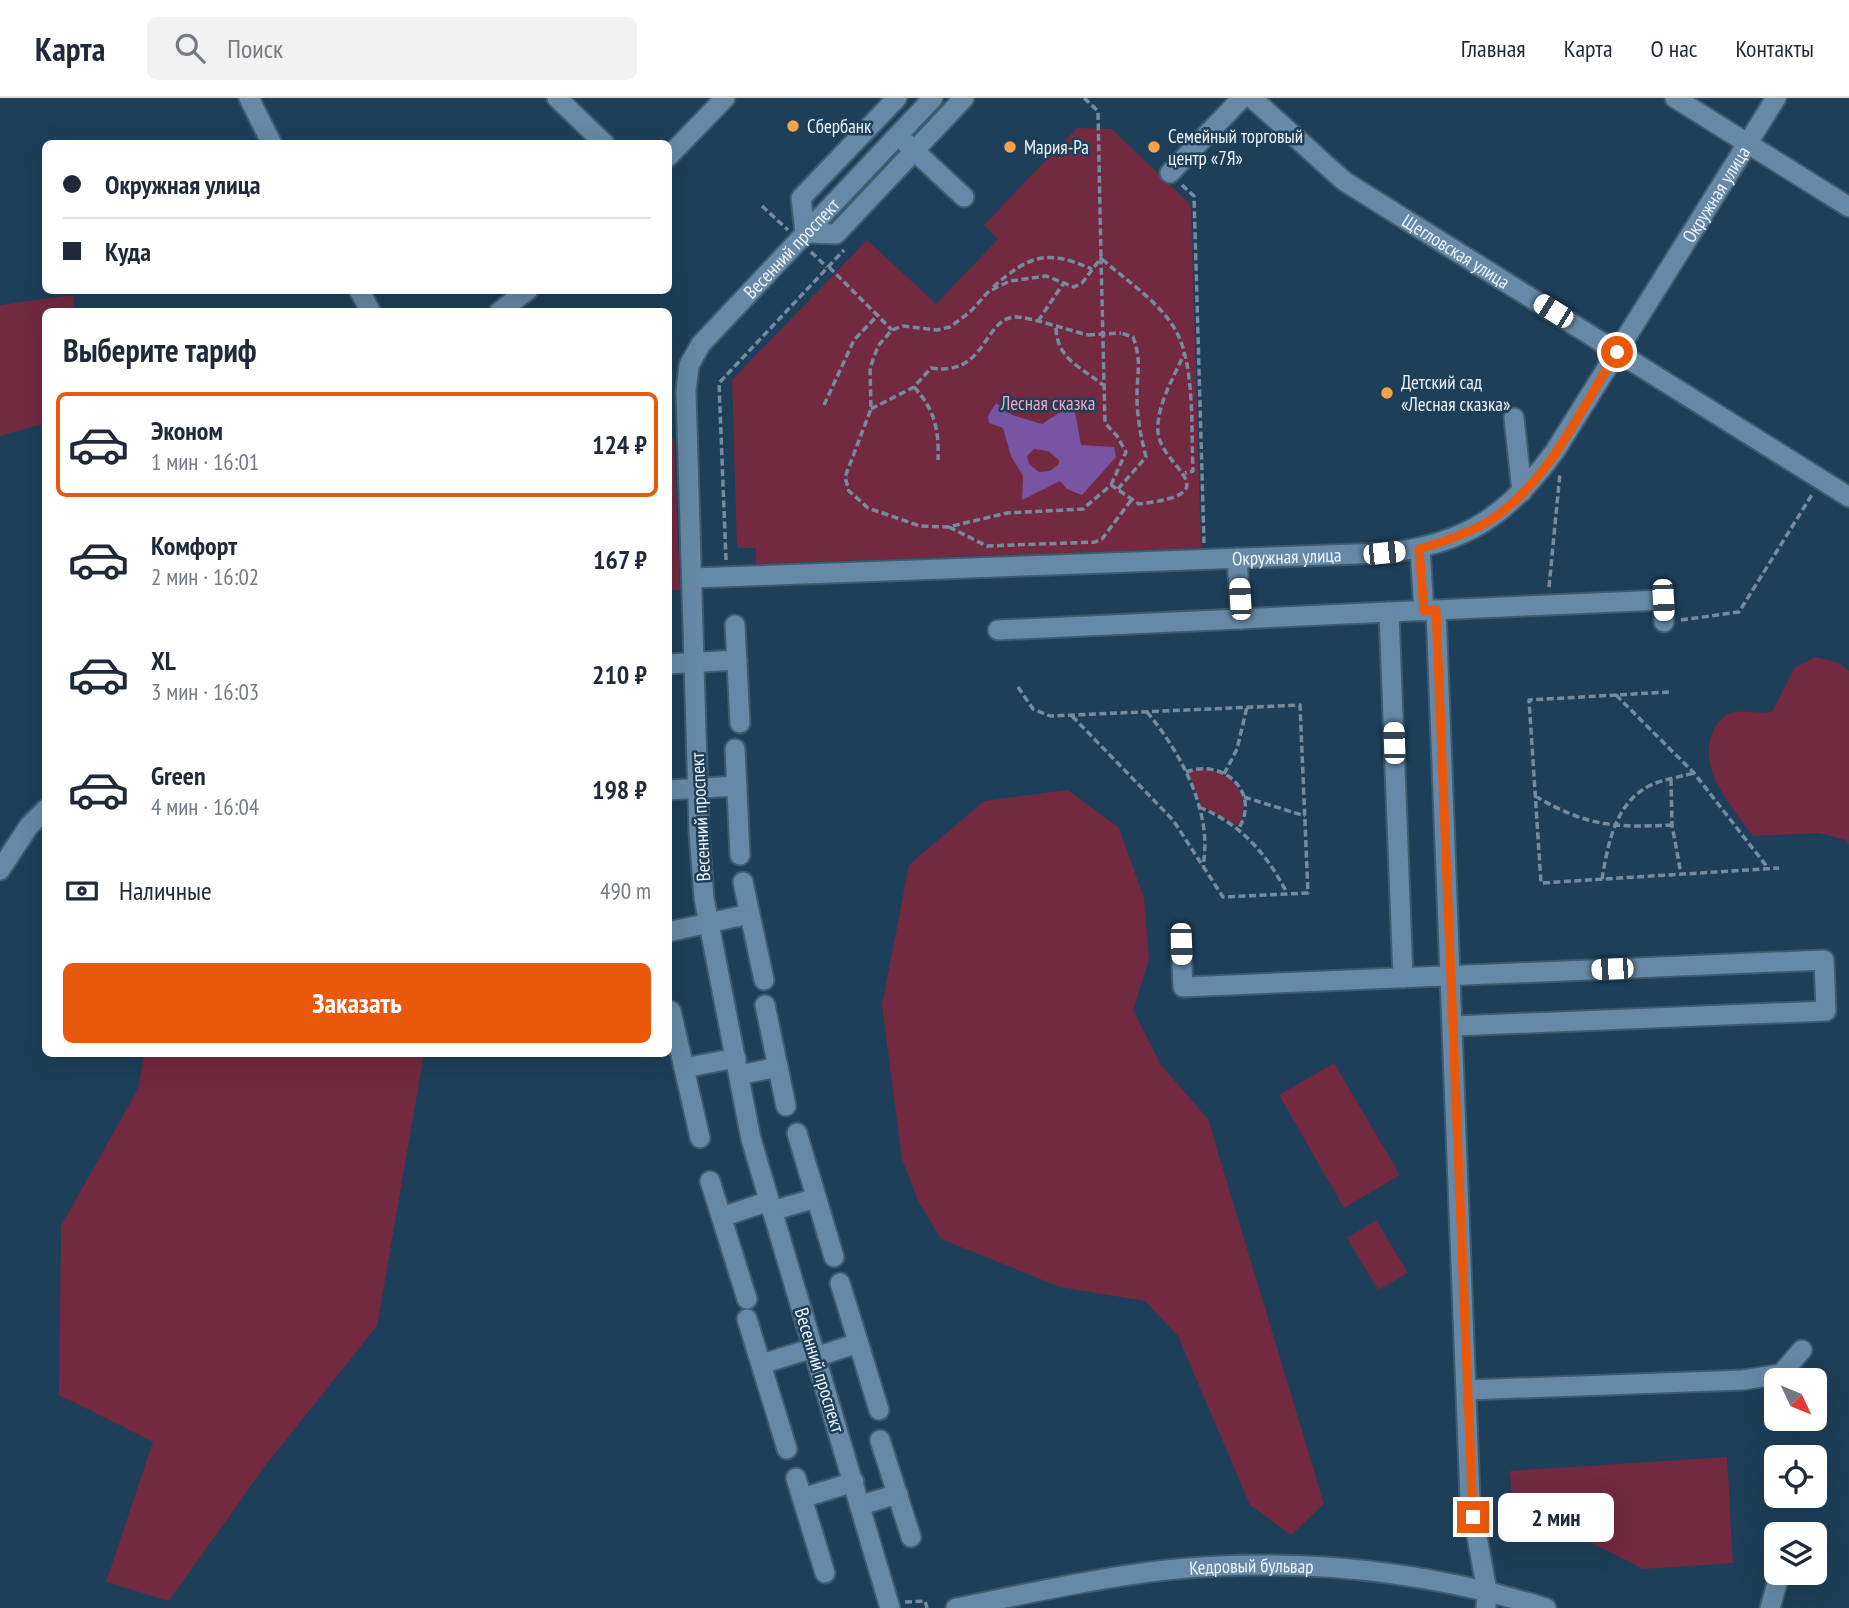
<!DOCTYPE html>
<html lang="ru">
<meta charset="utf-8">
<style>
body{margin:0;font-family:"PT Sans Narrow",sans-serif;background:#f2f2f3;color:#1f2937;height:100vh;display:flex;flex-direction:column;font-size:26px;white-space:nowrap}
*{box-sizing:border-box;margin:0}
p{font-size:23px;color:#747a83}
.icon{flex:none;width:38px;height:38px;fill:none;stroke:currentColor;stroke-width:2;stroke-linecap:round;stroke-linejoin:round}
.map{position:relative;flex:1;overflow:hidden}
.drawer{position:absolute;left:42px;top:210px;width:630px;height:749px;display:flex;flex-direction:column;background:#fff;border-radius:10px;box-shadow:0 7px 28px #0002}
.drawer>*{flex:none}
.top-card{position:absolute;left:42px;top:42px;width:630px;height:154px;border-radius:10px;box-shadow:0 7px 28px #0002;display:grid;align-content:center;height:154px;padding:0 21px;background:#fff}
.needle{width:46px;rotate:134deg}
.buttons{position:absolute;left:1764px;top:1270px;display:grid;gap:14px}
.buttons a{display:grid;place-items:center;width:63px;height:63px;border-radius:10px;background:#fff;box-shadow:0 7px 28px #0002;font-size:35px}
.end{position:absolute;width:32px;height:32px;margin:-16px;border:9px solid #ea580c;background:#fff;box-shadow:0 0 0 4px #fff}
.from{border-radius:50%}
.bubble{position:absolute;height:49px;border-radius:10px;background:#fff;box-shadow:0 7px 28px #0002;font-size:23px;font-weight:800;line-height:49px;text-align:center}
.car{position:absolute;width:21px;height:42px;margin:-21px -10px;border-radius:9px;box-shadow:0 0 5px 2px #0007;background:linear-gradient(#fff 24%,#345 0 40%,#fff 0 76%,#345 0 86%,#fff 0)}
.top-card b{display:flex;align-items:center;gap:24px;height:66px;font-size:26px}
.top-card b+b{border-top:2px solid #e0e1e3}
.top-card i{width:18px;height:18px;background:#1f2937}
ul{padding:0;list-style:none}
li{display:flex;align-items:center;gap:21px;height:105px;margin:0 14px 10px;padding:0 7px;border:4px solid transparent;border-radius:10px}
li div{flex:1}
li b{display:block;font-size:26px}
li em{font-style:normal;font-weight:800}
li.current{border-color:#ea580c}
li>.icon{width:63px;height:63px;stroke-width:1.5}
h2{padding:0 21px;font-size:32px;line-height:84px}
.pay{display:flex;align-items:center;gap:18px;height:77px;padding:0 21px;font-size:26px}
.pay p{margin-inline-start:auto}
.cta{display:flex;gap:14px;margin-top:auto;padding:14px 21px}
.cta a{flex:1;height:80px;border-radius:10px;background:#ea580c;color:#fff;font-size:28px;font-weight:800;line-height:80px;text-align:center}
header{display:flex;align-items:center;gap:42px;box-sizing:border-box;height:98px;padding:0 35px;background:#fff;border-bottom:2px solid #e0e1e3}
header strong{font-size:33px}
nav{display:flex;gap:38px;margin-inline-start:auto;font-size:24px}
.search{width:490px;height:63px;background:#f2f2f3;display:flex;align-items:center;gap:18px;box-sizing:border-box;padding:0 24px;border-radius:10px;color:#747a83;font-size:26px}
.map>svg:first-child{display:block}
</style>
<header>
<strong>Карта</strong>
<div class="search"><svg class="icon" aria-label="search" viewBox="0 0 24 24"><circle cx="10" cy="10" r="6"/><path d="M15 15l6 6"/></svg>Поиск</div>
<nav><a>Главная</a><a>Карта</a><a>О нас</a><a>Контакты</a></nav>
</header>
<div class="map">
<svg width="1849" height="1510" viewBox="0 0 1849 1510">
<rect width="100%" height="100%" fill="#1d3f59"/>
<path fill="#732940" d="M 1077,30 L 1112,31 L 1188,104 L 1191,111 L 1201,450 L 756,466 L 756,450 L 737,450 L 732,282 L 867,142 L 936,206 L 998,141 L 984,127 Z
M 74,197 L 73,213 L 46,214 L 45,325 L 0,338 L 0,207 Z
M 674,340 L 680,492 L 669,492 L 668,341 Z
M 1816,559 L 1839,565 L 1849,573 L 1849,747 L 1846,742 L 1819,735 L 1753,738 C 1732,708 1698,674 1712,636 C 1714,628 1722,618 1729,616 C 1744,610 1757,617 1772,614 L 1795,569 Z
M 1197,671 C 1231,669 1252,696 1239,728 L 1201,708 L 1188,674 Z
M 1068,692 L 1119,730 L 1144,800 L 1149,861 L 1133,912 L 1161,967 L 1208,1021 L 1324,1406 L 1291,1437 L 1250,1407 L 1178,1238 L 1145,1203 L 1060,1189 L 941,1141 L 919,1105 L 902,1061 L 882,907 L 909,767 L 984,703 Z
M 144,956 L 424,956 L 377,1228 L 265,1368 L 169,1503 L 106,1484 L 153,1344 L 59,1297 L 61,1128 L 138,991 Z
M 1334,965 L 1400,1077 L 1344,1110 L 1279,997 Z
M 1376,1122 L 1408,1175 L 1378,1192 L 1347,1140 Z
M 1727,1359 L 1733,1465 L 1643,1471 L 1549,1423 L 1513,1425 L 1510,1373 Z"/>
<path fill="#7854a2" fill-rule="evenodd" d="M 996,305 L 1012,317 L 1042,326 L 1071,307 L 1074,308 L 1081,347 L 1114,349 L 1116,359 L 1082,397 L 1067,391 L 1060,383 L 1022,402 L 1023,378 L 1011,358 L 1003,330 L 989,325 L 988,318 ZM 1034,351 L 1048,353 L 1059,362 L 1059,366 L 1050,373 L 1039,374 L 1029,366 L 1027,358 Z"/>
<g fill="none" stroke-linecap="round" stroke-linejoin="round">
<defs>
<g id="minor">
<path d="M 249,0 L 272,46"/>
<path d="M 557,0 L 605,46"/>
<path d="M 897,0 L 801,100 L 805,135 L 836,136 L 964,0"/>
<path id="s1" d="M 1252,0 L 1344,83 L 1849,399"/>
<path d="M 1675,0 L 1849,109"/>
<path d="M 906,45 L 964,99"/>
<path d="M 668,59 L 725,0"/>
<path d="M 1170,75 L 1242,0"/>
<path d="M 359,192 L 371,214"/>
<path d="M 499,214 L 528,192"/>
<path d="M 1514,320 L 1522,394"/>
<path d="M 1420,451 L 1424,513"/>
<path d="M 1237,460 L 1241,521"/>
<path id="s2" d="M 692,480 L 1384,455 C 1464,447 1508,418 1555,353 L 1776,0"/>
<path d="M 1436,512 L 1470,1401 L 1487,1493 L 1486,1510"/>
<path d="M 1389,514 L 1663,502 L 1664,524"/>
<path d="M 735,527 L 740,625"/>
<path d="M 998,532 L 1389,514 L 1403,880"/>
<path d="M 668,566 L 737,562"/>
<path d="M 735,651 L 740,757"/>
<path d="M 668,692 L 737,688"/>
<path d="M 0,772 L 29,728 L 46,711"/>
<path d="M 743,784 L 764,882"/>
<path d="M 668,834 L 749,816"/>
<path d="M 1181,846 L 1183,889 L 1824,862 L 1826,913 L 1454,928"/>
<path d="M 765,907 L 786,1008"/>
<path d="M 671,913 L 700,1040"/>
<path d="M 684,970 L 736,960"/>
<path d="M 739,977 L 778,969"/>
<path d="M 797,1035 L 834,1159"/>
<path d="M 710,1083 L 747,1201"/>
<path d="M 772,1113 L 816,1100"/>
<path d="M 722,1119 L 769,1103"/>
<path d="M 840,1185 L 879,1312"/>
<path d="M 747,1221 L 787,1351"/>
<path d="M 816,1259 L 858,1245"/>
<path d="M 762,1266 L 813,1250"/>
<path d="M 1467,1292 L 1743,1282 L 1781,1276 L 1802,1252"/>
<path d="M 880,1342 L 911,1439"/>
<path d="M 796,1380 L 825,1475"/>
<path d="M 802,1400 L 854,1384"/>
<path d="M 861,1407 L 898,1396"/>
<path id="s3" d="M 890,1510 L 751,1041 L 704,800 L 699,735 L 686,293 L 689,267 L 701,246 L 933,0"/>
<path id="s4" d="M 956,1510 C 1026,1496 1096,1480 1166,1472 C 1295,1459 1423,1472 1546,1510"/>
<path d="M 1770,1510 L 1780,1475"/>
</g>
</defs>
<use href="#minor" stroke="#3f5b6f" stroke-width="23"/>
<path stroke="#768c9e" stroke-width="3.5" stroke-dasharray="7 3.5" stroke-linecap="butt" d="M 1084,0 L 1098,13 L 1101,160 C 1125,182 1162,205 1177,235 C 1195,269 1191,334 1193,373 L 1185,375
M 1182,87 L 1194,98 L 1204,445
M 762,108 L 788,132
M 811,154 L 827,169
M 829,169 L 892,232
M 993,189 C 1030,157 1046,151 1092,171
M 1038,223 L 1063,186
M 1056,230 C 1057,261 1081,269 1103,287
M 914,289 C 935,312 939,332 938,362
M 824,307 L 854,242 L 879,216
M 871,311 L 914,289 L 931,270 C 986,279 983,222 1014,219 C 1027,218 1071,233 1088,237
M 1111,387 L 1126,354 L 1117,338 L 1105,325 L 1101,160 L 1082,185 L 1074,189 L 1046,178 L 1010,183 L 989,193 L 970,214 L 950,229 L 937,232 L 903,228 L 892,232 L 878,248 L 870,270 L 871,311 L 845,379 L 849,393 L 868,410 L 920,428 L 948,429 L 1007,415 L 1083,411 L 1111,387 L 1139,406 C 1233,395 1160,369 1158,334 C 1156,308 1174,279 1184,256
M 1118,391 L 1146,359 C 1141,339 1137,320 1137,299 C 1137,274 1142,263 1133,239 L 1121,235
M 949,429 L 987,448 L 1095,444 L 1102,441 L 1132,401
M 726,462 L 719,285 L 844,152
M 1549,489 L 1560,375
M 1681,522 L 1739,514 L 1813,395
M 1018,589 L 1033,611 L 1050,618 L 1300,607 L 1308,795 L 1223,799 L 1173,722 L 1071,617
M 1669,594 L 1529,602 L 1541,785 L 1779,770
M 1616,597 L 1694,675 L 1768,770
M 1147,614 C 1181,655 1213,714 1203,768
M 1186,674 C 1222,660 1261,693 1239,730
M 1224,676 L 1237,651 L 1247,609
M 1671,681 L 1672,727 L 1681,776
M 1535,698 C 1586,728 1614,730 1672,727
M 1244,699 L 1305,718
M 1199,709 C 1241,726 1266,755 1287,795
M 1602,781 C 1608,746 1615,704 1651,687 C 1664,681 1680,679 1694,675
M 905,1504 L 925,1503 L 927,1510"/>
<use href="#minor" stroke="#6589a6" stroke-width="19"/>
<path stroke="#768c9e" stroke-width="3.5" stroke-dasharray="7 3.5" stroke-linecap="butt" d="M 1088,237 L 1121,235"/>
</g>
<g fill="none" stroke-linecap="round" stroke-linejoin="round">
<path stroke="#ea580c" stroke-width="9" d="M 1473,1419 L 1436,512 L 1424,513 L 1419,451 C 1443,444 1467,436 1489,423 C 1548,386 1581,311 1617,254"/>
</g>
<g fill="#f7a148" stroke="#1d3f59" stroke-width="2.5">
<circle cx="793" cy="28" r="7"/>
<circle cx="1010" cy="49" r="7"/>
<circle cx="1154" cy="49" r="7"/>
<circle cx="1387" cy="295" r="7"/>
</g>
<g text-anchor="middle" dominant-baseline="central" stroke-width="5" stroke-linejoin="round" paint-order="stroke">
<g font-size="19" fill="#eef5fc" stroke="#1d3f59" text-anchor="start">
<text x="807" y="28">Сбербанк</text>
<text x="1168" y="38">Семейный торговый<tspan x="1168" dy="22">центр «7Я»</tspan></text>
<text x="1024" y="49">Мария-Ра</text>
<text x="1401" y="284">Детский сад<tspan x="1401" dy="22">«Лесная сказка»</tspan></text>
</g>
<g font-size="19" fill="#eef5fc" stroke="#1d3f59">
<text stroke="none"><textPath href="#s2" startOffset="1202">Окружная улица</textPath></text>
<text stroke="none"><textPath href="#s3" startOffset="1424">Весенний проспект</textPath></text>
<text stroke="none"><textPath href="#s1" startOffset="256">Щегловская улица</textPath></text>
<text stroke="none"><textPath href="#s2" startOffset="595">Окружная улица</textPath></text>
<text transform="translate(700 719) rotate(-93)">Весенний проспект</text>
<text transform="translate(820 1272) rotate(73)">Весенний проспект</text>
<text stroke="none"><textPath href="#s4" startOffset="299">Кедровый бульвар</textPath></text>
</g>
<g font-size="19" fill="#f4a7ba" stroke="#1d3f59">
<text x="1048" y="305">Лесная сказка</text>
</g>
</g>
</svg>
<div class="buttons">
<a><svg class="needle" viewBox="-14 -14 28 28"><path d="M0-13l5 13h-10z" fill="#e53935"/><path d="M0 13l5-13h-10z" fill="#747a83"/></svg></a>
<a><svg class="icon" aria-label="locate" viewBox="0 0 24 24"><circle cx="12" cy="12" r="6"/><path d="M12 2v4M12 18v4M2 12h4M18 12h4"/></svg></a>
<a><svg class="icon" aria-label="layers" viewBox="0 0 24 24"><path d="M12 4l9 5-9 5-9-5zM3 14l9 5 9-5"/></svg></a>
</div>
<i class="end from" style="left:1617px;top:254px"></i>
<i class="end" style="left:1473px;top:1419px"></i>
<div class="bubble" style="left:1498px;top:1395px;width:116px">2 мин</div>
<i class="car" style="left:1553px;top:213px;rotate:302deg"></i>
<i class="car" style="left:1384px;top:455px;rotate:84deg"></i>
<i class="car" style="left:1240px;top:501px;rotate:357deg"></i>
<i class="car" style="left:1663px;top:502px;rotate:177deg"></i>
<i class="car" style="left:1394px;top:645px;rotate:358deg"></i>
<i class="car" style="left:1181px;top:846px;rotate:178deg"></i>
<i class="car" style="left:1612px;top:871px;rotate:268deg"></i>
<div class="top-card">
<b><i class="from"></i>Окружная улица</b>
<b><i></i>Куда</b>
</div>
<section class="drawer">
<h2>Выберите тариф</h2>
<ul>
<li class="current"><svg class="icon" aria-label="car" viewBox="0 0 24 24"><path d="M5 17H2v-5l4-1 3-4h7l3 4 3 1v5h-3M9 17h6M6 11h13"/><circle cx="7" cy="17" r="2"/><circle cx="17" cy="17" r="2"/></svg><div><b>Эконом</b><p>1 мин · 16:01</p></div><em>124 ₽</em></li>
<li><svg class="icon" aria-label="car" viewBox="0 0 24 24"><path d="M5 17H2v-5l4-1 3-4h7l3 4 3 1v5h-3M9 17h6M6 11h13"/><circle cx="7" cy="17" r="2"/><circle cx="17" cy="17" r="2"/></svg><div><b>Комфорт</b><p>2 мин · 16:02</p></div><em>167 ₽</em></li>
<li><svg class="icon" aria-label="car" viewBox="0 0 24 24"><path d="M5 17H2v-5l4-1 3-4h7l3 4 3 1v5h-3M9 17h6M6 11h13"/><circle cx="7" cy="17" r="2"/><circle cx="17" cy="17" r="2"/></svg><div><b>XL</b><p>3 мин · 16:03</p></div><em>210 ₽</em></li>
<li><svg class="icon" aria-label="car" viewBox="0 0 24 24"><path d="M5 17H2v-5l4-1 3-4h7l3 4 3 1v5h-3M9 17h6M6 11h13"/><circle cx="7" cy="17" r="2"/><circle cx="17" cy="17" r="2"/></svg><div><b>Green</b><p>4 мин · 16:04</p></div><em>198 ₽</em></li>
</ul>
<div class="pay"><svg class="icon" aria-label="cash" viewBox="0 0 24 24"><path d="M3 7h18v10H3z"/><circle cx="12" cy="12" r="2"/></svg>Наличные<p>490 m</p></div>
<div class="cta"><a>Заказать</a></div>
</section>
</div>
